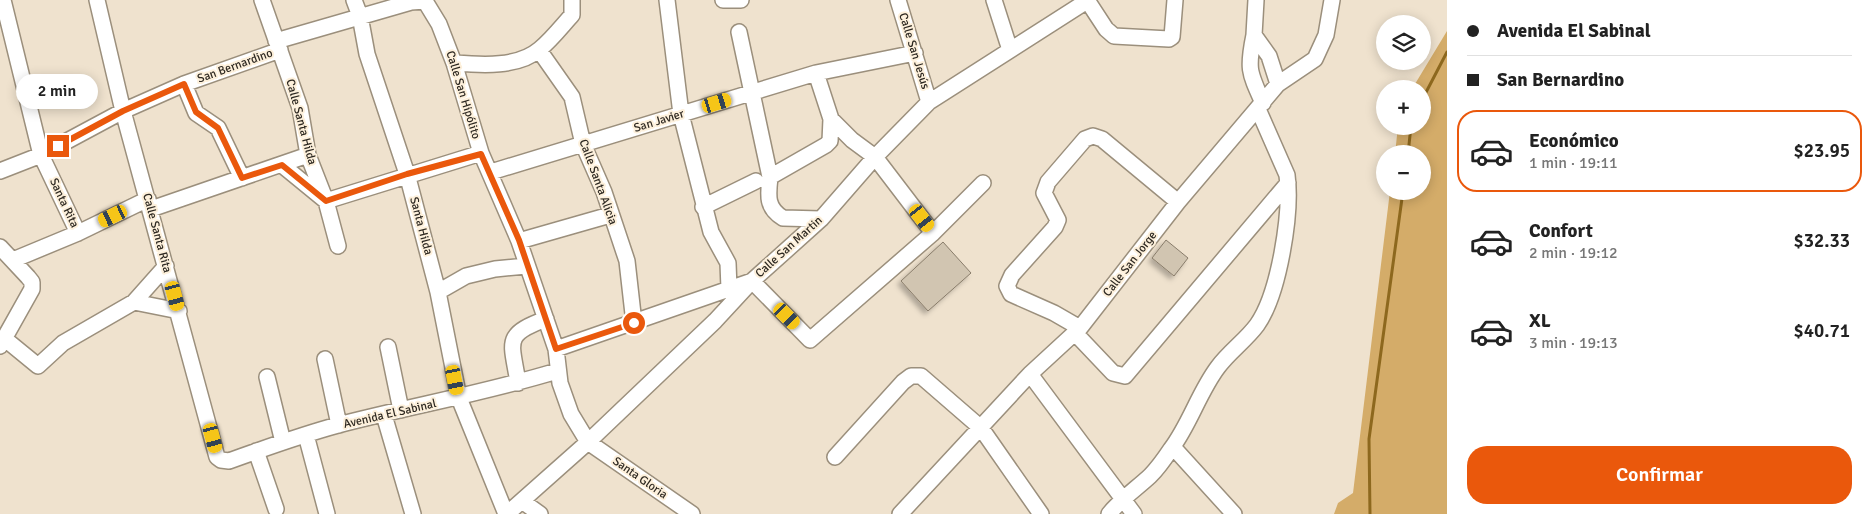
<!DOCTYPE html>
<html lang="es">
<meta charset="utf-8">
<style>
body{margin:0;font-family:Signika,sans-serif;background:#f6f6f6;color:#222;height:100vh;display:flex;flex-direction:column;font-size:19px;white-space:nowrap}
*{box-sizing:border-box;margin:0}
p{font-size:16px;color:#767676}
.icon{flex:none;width:28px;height:28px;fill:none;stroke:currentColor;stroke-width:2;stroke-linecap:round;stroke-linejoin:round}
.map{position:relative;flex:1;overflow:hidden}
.side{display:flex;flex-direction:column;background:#fff;width:425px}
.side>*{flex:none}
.top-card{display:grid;align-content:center;height:110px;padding:0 20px;background:#fff}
.controls{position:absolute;left:1376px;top:15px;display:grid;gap:10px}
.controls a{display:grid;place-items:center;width:55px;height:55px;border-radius:50%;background:#fff;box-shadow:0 2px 12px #0003;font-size:25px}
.end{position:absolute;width:22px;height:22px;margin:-11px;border:6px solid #ea580c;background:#fff;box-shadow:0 0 0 2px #fff}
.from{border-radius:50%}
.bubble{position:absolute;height:35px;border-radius:18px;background:#fff;box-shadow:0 2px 12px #0003;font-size:16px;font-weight:600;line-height:35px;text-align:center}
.car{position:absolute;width:15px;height:30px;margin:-15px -8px;border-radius:6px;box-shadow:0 0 4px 1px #0007;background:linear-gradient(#f5c518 24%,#345 0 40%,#f5c518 0 76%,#345 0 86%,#f5c518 0)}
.top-card b{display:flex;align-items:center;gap:18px;height:48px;font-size:19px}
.top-card b+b{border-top:1px solid #e0e0e0}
.top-card i{width:12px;height:12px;background:#222}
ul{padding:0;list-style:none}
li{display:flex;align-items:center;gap:15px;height:82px;margin:0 10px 8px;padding:0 10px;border:2px solid transparent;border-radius:20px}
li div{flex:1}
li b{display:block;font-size:19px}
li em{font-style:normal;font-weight:600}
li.active{border-color:#ea580c}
li>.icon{width:45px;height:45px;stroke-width:1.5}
.cta{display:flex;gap:10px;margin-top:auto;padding:10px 20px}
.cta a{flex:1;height:58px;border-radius:20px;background:#ea580c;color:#fff;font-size:20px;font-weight:600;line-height:58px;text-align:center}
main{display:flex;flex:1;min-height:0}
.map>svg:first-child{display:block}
</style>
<main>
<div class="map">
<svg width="1447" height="514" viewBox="0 0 1447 514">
<defs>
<filter id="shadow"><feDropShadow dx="-3.5" dy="3.5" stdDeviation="2.5" flood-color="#0004"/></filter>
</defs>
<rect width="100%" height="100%" fill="#efe2ce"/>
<path fill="#d4ac69" d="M 1447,31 L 1447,514 L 1334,514 L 1338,503 L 1353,493 L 1390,191 L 1422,191 L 1422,154 L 1395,154 L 1398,126 L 1422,126 L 1422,89 L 1412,89 Z"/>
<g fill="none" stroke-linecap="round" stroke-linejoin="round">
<path stroke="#8d681e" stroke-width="3" d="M 1422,100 L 1447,52
M 1408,154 L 1411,126
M 1370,514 L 1369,439 L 1403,191"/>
</g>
<path fill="#d1c5b1" stroke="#887c6a" filter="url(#shadow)" d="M 1166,240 L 1188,258 L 1174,276 L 1152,258 Z
M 943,242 L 971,273 L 928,311 L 901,281 Z"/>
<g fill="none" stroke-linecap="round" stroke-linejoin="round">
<defs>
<path id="minor" d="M 3,0 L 41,155 L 78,233
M 97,0 L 123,111 L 217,457 L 221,460 L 229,461 C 265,448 301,435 338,425 C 411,406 485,393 557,371
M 262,0 L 300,108 L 308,155 L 326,201 L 338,246
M 354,0 L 360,16 L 367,54 L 407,174 L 438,292 L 459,398 L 506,514
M 667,0 L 681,114 L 711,232 L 728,263 L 729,289
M 723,0 L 741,0
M 898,0 L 929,102
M 994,0 L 1010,50
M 1087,0 L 1106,29 L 1114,36 L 1169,39 L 1172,37 L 1175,0
M 1256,0 L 1254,35 L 1269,56 L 1278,84
M 739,32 L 770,177 C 768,195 766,208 783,218 L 821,219
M 1254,35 C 1247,69 1249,72 1263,103
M 276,41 L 411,2 L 425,1 L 439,24 L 454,63 L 481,153 L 519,241 L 556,349 L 560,383 L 571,414 L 588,442 L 692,514
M 539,50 L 572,97 L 583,144 L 604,192 L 627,261 L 634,323
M 454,63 C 481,65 518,68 540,49 C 552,39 562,26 572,15 L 572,0
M 816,73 L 831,119 L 852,140 L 875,157 L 933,233
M 184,84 L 196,113 L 218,128 L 242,178
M 282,165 L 326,201 L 481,153
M 0,171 L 41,155 L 123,111 L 184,84 L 280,50
M 491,172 L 816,73 L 915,53
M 770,177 L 826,145 L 830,141 L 831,119
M 703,207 L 756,181
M 151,209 L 308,155
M 519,241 L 610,215
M 0,247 L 28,277 L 32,282 L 32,289 L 0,346
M 13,260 L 78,233 L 148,199
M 438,292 L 466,276 L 495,269 L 526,266
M 134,302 L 179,311
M 1080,328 L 1054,313 L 1011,294 L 1007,286 L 1012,275 L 1055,227 L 1058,220 L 1044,193 L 1048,182 L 1085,139 L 1093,136 L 1102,139 L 1178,202
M 1075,333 L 1113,373 L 1125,376 L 1288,183
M 5,339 L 38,366 L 63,343 L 134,302 L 166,266
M 388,347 L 401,410
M 556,349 L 752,281 L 810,340 L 933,233 L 983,183
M 325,359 L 339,425
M 1030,374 L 1134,514
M 267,377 L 283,442
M 518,383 C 512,342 502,335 546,319
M 384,415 L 413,514
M 306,435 L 327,514
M 1173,447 L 1234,514
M 256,451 L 276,509
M 835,457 L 903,382 L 911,376 L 921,376 L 981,428 L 1041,514
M 522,501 L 540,514
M 507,514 L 588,442 L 715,321 L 752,281 L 821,219 L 875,157 L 929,102 L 1087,1
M 900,514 L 1030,374 L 1080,328 L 1178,202 L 1278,84 L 1315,59 L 1326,35 L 1332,0
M 1109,514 C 1121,499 1136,489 1150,476 C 1158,468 1165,458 1171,449 C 1190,424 1199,392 1218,367 C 1229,352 1246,340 1257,325 C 1279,294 1292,213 1287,175 L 1258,109"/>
</defs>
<use href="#minor" stroke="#9b8f7c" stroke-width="18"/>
<use href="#minor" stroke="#fff" stroke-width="15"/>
</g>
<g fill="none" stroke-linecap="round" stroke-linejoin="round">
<path stroke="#ea580c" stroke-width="6" d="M 58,146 L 123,111 L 184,84 L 196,112 L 218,128 L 242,178 L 282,165 L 326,201 L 407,174 L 481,154 L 519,240 L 556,349 L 634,323"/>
</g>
<g text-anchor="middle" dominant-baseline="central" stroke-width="4" stroke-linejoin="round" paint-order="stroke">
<g font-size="12" fill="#2e2922" stroke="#fdf0db">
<text transform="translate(914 51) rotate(73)">Calle San Jesús</text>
<text transform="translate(235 66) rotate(-20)">San Bernardino</text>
<text transform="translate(463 95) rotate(73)">Calle San Hipólito</text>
<text transform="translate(659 121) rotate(-17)">San Javier</text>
<text transform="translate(301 122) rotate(75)">Calle Santa Hilda</text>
<text transform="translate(598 182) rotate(70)">Calle Santa Alicia</text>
<text transform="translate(64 203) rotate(65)">Santa Rita</text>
<text transform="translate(421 226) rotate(75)">Santa Hilda</text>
<text transform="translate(157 233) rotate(75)">Calle Santa Rita</text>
<text transform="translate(789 247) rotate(-42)">Calle San Martin</text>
<text transform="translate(1130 264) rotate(-52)">Calle San Jorge</text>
<text transform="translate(390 414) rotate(-13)">Avenida El Sabinal</text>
<text transform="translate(640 478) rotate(35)">Santa Gloria</text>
</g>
</g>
</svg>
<div class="controls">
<a><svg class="icon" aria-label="layers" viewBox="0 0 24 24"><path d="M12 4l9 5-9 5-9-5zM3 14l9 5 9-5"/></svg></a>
<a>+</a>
<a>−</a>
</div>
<i class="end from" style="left:634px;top:323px"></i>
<i class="end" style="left:58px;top:146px"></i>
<div class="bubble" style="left:16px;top:74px;width:82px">2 min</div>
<i class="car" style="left:717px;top:103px;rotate:73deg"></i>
<i class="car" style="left:113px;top:216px;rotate:244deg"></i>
<i class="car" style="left:922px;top:218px;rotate:142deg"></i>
<i class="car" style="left:175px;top:296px;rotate:165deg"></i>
<i class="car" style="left:787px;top:316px;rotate:135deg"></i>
<i class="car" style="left:455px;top:380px;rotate:169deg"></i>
<i class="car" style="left:213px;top:438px;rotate:165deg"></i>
</div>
<section class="side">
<div class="top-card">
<b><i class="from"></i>Avenida El Sabinal</b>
<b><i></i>San Bernardino</b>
</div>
<ul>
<li class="active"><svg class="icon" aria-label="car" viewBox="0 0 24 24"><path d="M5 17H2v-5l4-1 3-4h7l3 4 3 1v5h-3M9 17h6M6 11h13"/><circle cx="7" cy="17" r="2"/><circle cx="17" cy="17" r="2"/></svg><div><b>Económico</b><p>1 min · 19:11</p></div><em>$23.95</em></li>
<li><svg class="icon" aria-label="car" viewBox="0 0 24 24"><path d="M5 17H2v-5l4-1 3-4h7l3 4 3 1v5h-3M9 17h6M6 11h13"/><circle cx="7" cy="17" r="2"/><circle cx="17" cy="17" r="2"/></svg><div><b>Confort</b><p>2 min · 19:12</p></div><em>$32.33</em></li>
<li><svg class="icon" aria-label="car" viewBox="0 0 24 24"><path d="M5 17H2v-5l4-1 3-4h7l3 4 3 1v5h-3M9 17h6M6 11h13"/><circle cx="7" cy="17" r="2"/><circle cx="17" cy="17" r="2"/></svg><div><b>XL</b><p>3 min · 19:13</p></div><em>$40.71</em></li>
</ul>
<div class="cta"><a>Confirmar</a></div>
</section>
</main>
